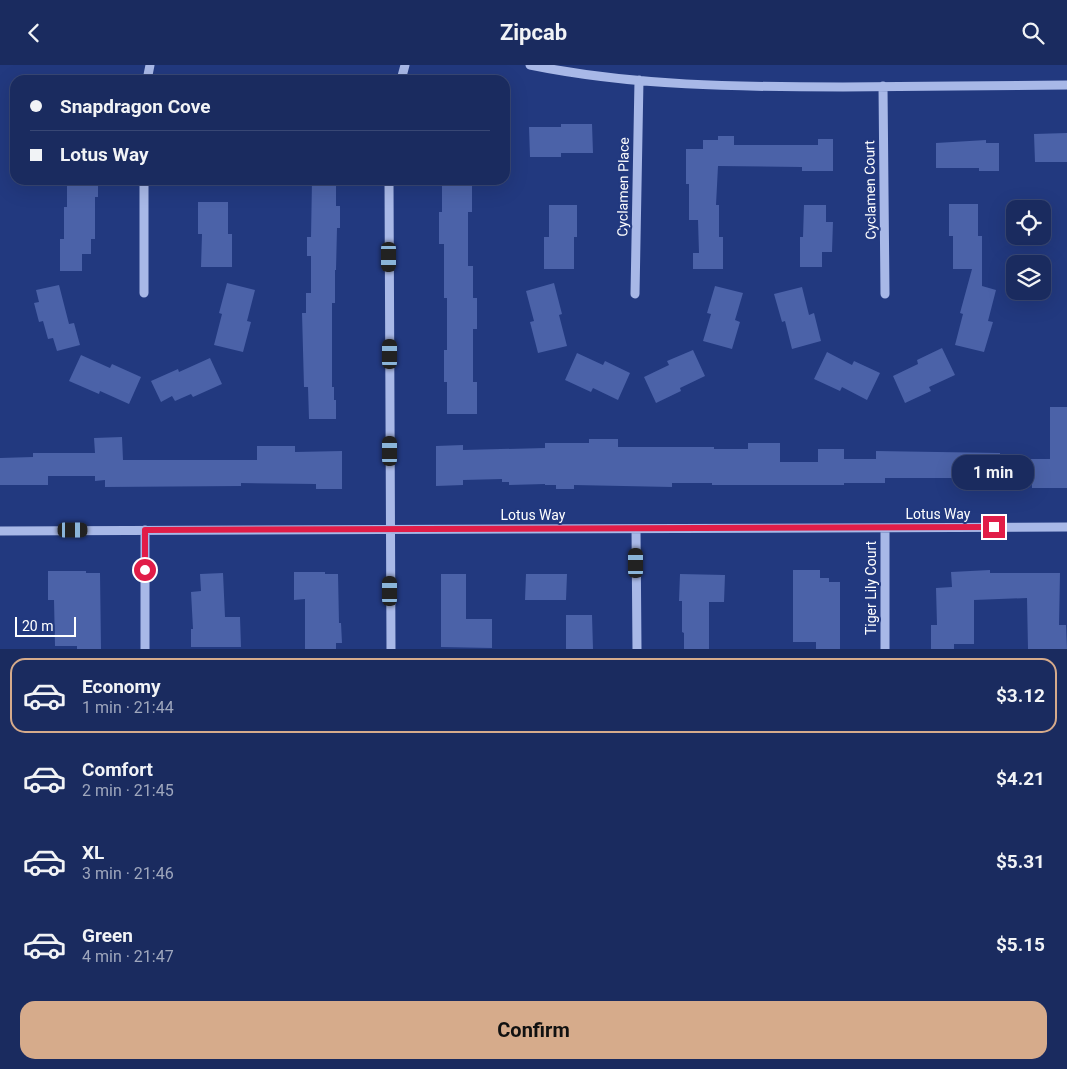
<!DOCTYPE html>
<meta charset="utf-8">
<style>
body{margin:0;font-family:Roboto,sans-serif;background:#233365;color:#f1f3f6;height:100vh;display:flex;flex-direction:column;font-size:19px;white-space:nowrap}
*{box-sizing:border-box;margin:0}
p{font-size:16px;color:#9fa7bd}
.icon{flex:none;width:28px;height:28px;fill:none;stroke:currentColor;stroke-width:2;stroke-linecap:round;stroke-linejoin:round}
.map{position:relative;height:584px;overflow:hidden}
.details{display:flex;flex-direction:column;background:#1a2b5f;flex:1}
.details>*{flex:none}
.hud{position:absolute;left:10px;top:10px;width:500px;height:110px;border-radius:15px;box-shadow:0 5px 20px #0002,0 0 0 1px #384774;display:grid;align-content:center;height:110px;padding:0 20px;background:#1a2b5f}
.controls{position:absolute;left:1006px;top:135px;display:grid;gap:10px}
.controls a{display:grid;place-items:center;width:45px;height:45px;border-radius:10px;background:#1a2b5f;box-shadow:0 5px 20px #0002,0 0 0 1px #384774;font-size:25px}
.scale{position:absolute;left:15px;bottom:12px;width:61px;box-sizing:border-box;padding-left:5px;border:2px solid #fff;border-top:0;font-size:14px;line-height:18px;white-space:nowrap;color:#fff;-webkit-text-stroke:4px #22397f;paint-order:stroke}
.end{position:absolute;width:22px;height:22px;margin:-11px;border:6px solid #e11d48;background:#fff;box-shadow:0 0 0 2px #fff}
.from{border-radius:50%}
.bubble{position:absolute;height:35px;border-radius:15px;background:#1a2b5f;box-shadow:0 5px 20px #0002,0 0 0 1px #384774;font-size:16px;font-weight:700;line-height:35px;text-align:center}
.car{position:absolute;width:15px;height:30px;margin:-15px -8px;border-radius:6px;box-shadow:0 0 4px 1px #0007;background:linear-gradient(#222 24%,#8ab4d8 0 40%,#222 0 76%,#8ab4d8 0 86%,#222 0)}
.hud b{display:flex;align-items:center;gap:18px;height:48px;font-size:19px}
.hud b+b{border-top:1px solid #384774}
.hud i{width:12px;height:12px;background:#f1f3f6}
ul{padding:9px 0 0;list-style:none}
li{display:flex;align-items:center;gap:15px;height:75px;margin:0 10px 8px;padding:0 10px;border:2px solid transparent;border-radius:15px}
li div{flex:1}
li b{display:block;font-size:19px}
li em{font-style:normal;font-weight:700}
li.selected{border-color:#d6ab8b}
li>.icon{width:45px;height:45px;stroke-width:1.5}
.primary-button{display:flex;gap:10px;margin-top:auto;padding:10px 20px}
.primary-button a{flex:1;height:58px;border-radius:15px;background:#d6ab8b;color:#111;font-size:20px;font-weight:700;line-height:58px;text-align:center}
header{display:flex;justify-content:space-between;align-items:center;height:65px;padding:0 20px;background:#1a2b5f;font-size:22px;font-weight:700}
.map>svg:first-child{display:block}
</style>
<header><svg class="icon" aria-label="back" viewBox="0 0 24 24"><path d="M15 5l-7 7 7 7"/></svg>Zipcab<svg class="icon" aria-label="search" viewBox="0 0 24 24"><circle cx="10" cy="10" r="6"/><path d="M15 15l6 6"/></svg></header>
<div class="map">
<svg width="1067" height="584" viewBox="0 0 1067 584">
<rect width="100%" height="100%" fill="#22397f"/>
<path fill="#4b62a8" d="M 561,59 L 592,59 L 593,88 L 561,88 L 561,92 L 530,92 L 529,62 L 561,62 Z
M 1067,68 L 1067,97 L 1035,97 L 1034,69 Z
M 718,71 L 734,71 L 734,80 L 818,80 L 818,74 L 833,74 L 833,106 L 802,106 L 802,102 L 718,101 L 716,140 L 719,140 L 719,172 L 723,172 L 723,204 L 693,204 L 693,188 L 699,188 L 698,155 L 689,155 L 689,119 L 686,119 L 686,84 L 703,84 L 703,75 L 718,75 Z
M 986,75 L 986,78 L 999,78 L 999,106 L 979,106 L 979,103 L 936,103 L 936,78 Z
M 67,115 L 98,115 L 98,132 L 95,132 L 95,174 L 91,174 L 91,189 L 82,189 L 82,206 L 60,206 L 60,174 L 64,174 L 64,142 L 67,142 Z
M 312,115 L 336,115 L 336,141 L 340,141 L 340,163 L 337,163 L 336,205 L 335,205 L 335,238 L 332,238 L 332,322 L 334,322 L 334,335 L 336,335 L 336,354 L 309,354 L 308,322 L 304,322 L 302,248 L 306,248 L 306,228 L 311,228 L 311,191 L 307,191 L 307,172 L 311,172 Z
M 442,116 L 472,116 L 472,147 L 468,147 L 468,201 L 473,201 L 473,233 L 477,233 L 477,264 L 473,264 L 473,317 L 477,317 L 477,349 L 447,349 L 447,317 L 444,317 L 444,285 L 447,285 L 447,233 L 444,233 L 444,179 L 439,179 L 439,147 L 442,147 Z
M 198,137 L 228,137 L 228,169 L 232,169 L 232,202 L 201,202 L 202,169 L 198,169 Z
M 949,139 L 978,139 L 978,171 L 982,171 L 982,221 L 996,225 L 988,256 L 993,257 L 984,287 L 955,280 L 963,249 L 960,248 L 972,204 L 953,204 L 953,171 L 949,171 Z
M 549,140 L 577,140 L 577,172 L 574,172 L 574,204 L 544,204 L 544,172 L 549,172 Z
M 804,140 L 826,140 L 826,157 L 833,157 L 832,187 L 822,187 L 822,202 L 800,202 L 800,172 L 803,172 Z
M 227,218 L 255,225 L 247,256 L 251,257 L 243,287 L 214,280 L 222,249 L 219,248 Z
M 554,218 L 562,249 L 559,250 L 567,281 L 538,288 L 530,257 L 534,256 L 526,226 Z
M 59,220 L 69,259 L 74,258 L 80,280 L 57,286 L 53,273 L 48,274 L 43,256 L 39,257 L 34,238 L 39,237 L 36,225 Z
M 715,221 L 743,228 L 735,255 L 740,257 L 732,284 L 703,276 L 711,249 L 707,248 Z
M 802,222 L 809,250 L 814,248 L 821,276 L 792,284 L 785,256 L 782,257 L 774,229 Z
M 942,283 L 955,310 L 929,322 L 931,326 L 905,338 L 893,311 L 918,299 L 917,295 Z
M 693,285 L 705,311 L 680,323 L 681,326 L 656,338 L 644,312 L 669,300 L 667,296 Z
M 827,287 L 852,300 L 854,296 L 880,308 L 867,335 L 842,322 L 840,326 L 814,314 Z
M 577,288 L 603,300 L 605,296 L 630,308 L 618,335 L 593,323 L 591,327 L 565,315 Z
M 81,290 L 110,303 L 112,299 L 141,312 L 129,339 L 100,326 L 99,329 L 69,316 Z
M 210,293 L 222,319 L 193,332 L 191,329 L 175,336 L 172,331 L 161,337 L 151,316 L 178,304 L 179,307 Z
M 1050,342 L 1067,342 L 1067,423 L 1032,423 L 1031,394 L 1050,394 Z
M 122,372 L 123,395 L 257,395 L 257,381 L 295,381 L 295,387 L 342,386 L 342,424 L 316,424 L 316,419 L 241,418 L 241,421 L 105,422 L 105,415 L 95,416 L 95,411 L 48,411 L 48,420 L 0,420 L 0,393 L 33,392 L 33,388 L 95,388 L 94,373 Z
M 589,374 L 618,374 L 618,382 L 714,382 L 714,384 L 748,384 L 748,378 L 780,378 L 780,397 L 818,397 L 818,384 L 844,384 L 844,394 L 876,394 L 876,386 L 1000,388 L 1000,418 L 966,418 L 966,413 L 885,413 L 885,418 L 844,418 L 844,420 L 712,420 L 712,418 L 672,418 L 672,422 L 574,420 L 574,424 L 556,424 L 556,420 L 545,420 L 545,419 L 509,420 L 509,417 L 502,417 L 502,414 L 463,415 L 463,420 L 436,421 L 436,381 L 463,380 L 463,385 L 545,383 L 545,378 L 589,378 Z
M 793,505 L 820,505 L 820,513 L 829,513 L 829,517 L 840,517 L 840,584 L 816,584 L 816,577 L 793,577 Z
M 990,505 L 990,508 L 1060,508 L 1059,560 L 1066,560 L 1067,584 L 1028,584 L 1027,533 L 974,535 L 974,579 L 954,579 L 954,584 L 931,584 L 931,560 L 937,560 L 936,523 L 952,522 L 951,507 Z
M 48,506 L 86,506 L 86,508 L 100,508 L 101,584 L 77,584 L 77,581 L 55,581 L 54,535 L 48,535 Z
M 294,507 L 325,507 L 325,509 L 338,509 L 339,558 L 341,558 L 342,578 L 336,578 L 336,584 L 305,584 L 305,534 L 294,535 Z
M 223,508 L 225,552 L 240,552 L 241,582 L 191,582 L 191,564 L 193,564 L 191,527 L 201,526 L 200,509 Z
M 441,509 L 466,509 L 466,554 L 492,554 L 492,583 L 441,582 Z
M 526,509 L 567,509 L 566,535 L 525,535 Z
M 680,509 L 725,510 L 724,537 L 709,537 L 709,584 L 684,584 L 684,568 L 682,567 L 682,536 L 679,536 Z
M 566,550 L 592,550 L 593,584 L 566,584 Z"/>
<g fill="none" stroke-linecap="round" stroke-linejoin="round">
<path stroke="#a8b8e7" stroke-width="9" d="M 530,0 C 633,21 739,22 843,22 C 918,21 992,21 1067,20
M 147,15 L 150,0
M 401,15 L 405,0
M 883,21 L 885,229
M 144,115 L 144,228
M 389,115 L 391,584
M 635,229 L 639,15
M 885,463 L 885,584
M 636,464 L 637,584
M 145,465 L 145,584
M 0,466 L 1067,462"/>
</g>
<g fill="none" stroke-linecap="round" stroke-linejoin="round">
<path stroke="#e11d48" stroke-width="6" d="M 145,505 L 145,465 L 994,462"/>
</g>
<g text-anchor="middle" dominant-baseline="central" stroke-width="4" stroke-linejoin="round" paint-order="stroke">
<g font-size="14" fill="#fff" stroke="#22397f">
<text transform="translate(623 122) rotate(-89)">Cyclamen Place</text>
<text transform="translate(870 125) rotate(-91)">Cyclamen Court</text>
<text x="938" y="449">Lotus Way</text>
<text x="533" y="450">Lotus Way</text>
<text transform="translate(871 523) rotate(-90)">Tiger Lily Court</text>
</g>
</g>
</svg>
<div class="controls">
<a><svg class="icon" aria-label="locate" viewBox="0 0 24 24"><circle cx="12" cy="12" r="6"/><path d="M12 2v4M12 18v4M2 12h4M18 12h4"/></svg></a>
<a><svg class="icon" aria-label="layers" viewBox="0 0 24 24"><path d="M12 4l9 5-9 5-9-5zM3 14l9 5 9-5"/></svg></a>
</div>
<div class="scale">20 m</div>
<i class="end from" style="left:145px;top:505px"></i>
<i class="end" style="left:994px;top:462px"></i>
<div class="bubble" style="left:952px;top:390px;width:82px">1 min</div>
<i class="car" style="left:389px;top:192px;rotate:180deg"></i>
<i class="car" style="left:390px;top:289px;rotate:0deg"></i>
<i class="car" style="left:390px;top:386px;rotate:0deg"></i>
<i class="car" style="left:73px;top:465px;rotate:90deg"></i>
<i class="car" style="left:636px;top:498px;rotate:0deg"></i>
<i class="car" style="left:390px;top:526px;rotate:0deg"></i>
<div class="hud">
<b><i class="from"></i>Snapdragon Cove</b>
<b><i></i>Lotus Way</b>
</div>
</div>
<section class="details">
<ul>
<li class="selected"><svg class="icon" aria-label="car" viewBox="0 0 24 24"><path d="M5 17H2v-5l4-1 3-4h7l3 4 3 1v5h-3M9 17h6M6 11h13"/><circle cx="7" cy="17" r="2"/><circle cx="17" cy="17" r="2"/></svg><div><b>Economy</b><p>1 min · 21:44</p></div><em>$3.12</em></li>
<li><svg class="icon" aria-label="car" viewBox="0 0 24 24"><path d="M5 17H2v-5l4-1 3-4h7l3 4 3 1v5h-3M9 17h6M6 11h13"/><circle cx="7" cy="17" r="2"/><circle cx="17" cy="17" r="2"/></svg><div><b>Comfort</b><p>2 min · 21:45</p></div><em>$4.21</em></li>
<li><svg class="icon" aria-label="car" viewBox="0 0 24 24"><path d="M5 17H2v-5l4-1 3-4h7l3 4 3 1v5h-3M9 17h6M6 11h13"/><circle cx="7" cy="17" r="2"/><circle cx="17" cy="17" r="2"/></svg><div><b>XL</b><p>3 min · 21:46</p></div><em>$5.31</em></li>
<li><svg class="icon" aria-label="car" viewBox="0 0 24 24"><path d="M5 17H2v-5l4-1 3-4h7l3 4 3 1v5h-3M9 17h6M6 11h13"/><circle cx="7" cy="17" r="2"/><circle cx="17" cy="17" r="2"/></svg><div><b>Green</b><p>4 min · 21:47</p></div><em>$5.15</em></li>
</ul>
<div class="primary-button"><a>Confirm</a></div>
</section>
